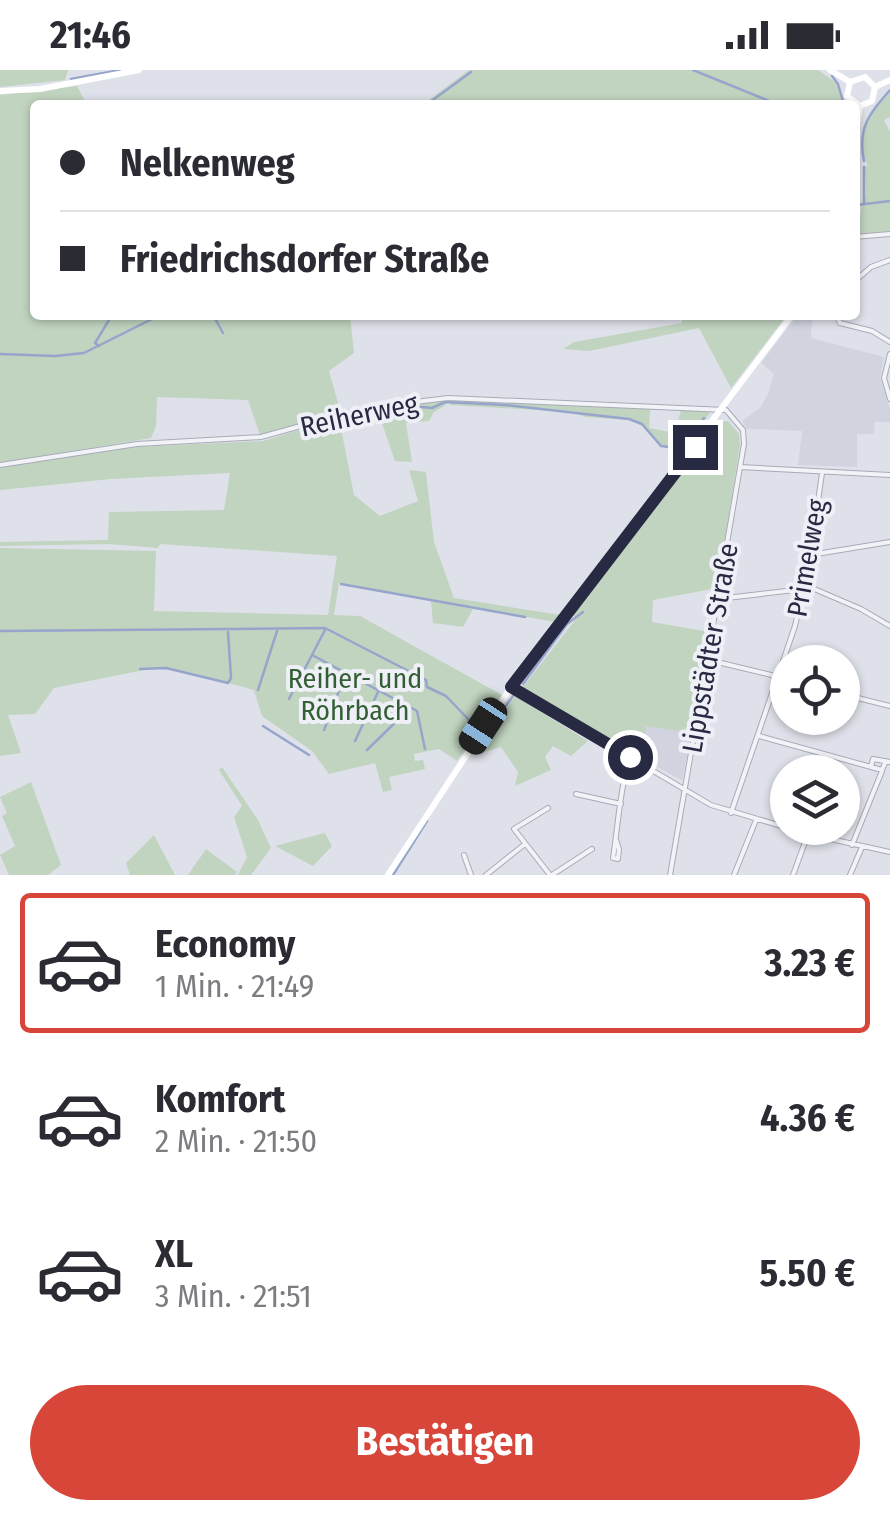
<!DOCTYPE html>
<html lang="de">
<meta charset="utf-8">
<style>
body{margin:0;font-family:"Fira Sans Condensed",sans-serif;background:#f7f7f7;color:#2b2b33;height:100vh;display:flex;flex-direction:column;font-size:38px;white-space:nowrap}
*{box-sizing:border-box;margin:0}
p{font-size:32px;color:#7c7c81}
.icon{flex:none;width:55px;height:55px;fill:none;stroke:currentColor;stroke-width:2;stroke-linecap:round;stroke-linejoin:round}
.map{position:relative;height:805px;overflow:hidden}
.drawer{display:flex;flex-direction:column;background:#fff;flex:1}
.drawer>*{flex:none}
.guide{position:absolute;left:30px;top:30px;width:830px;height:220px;border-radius:10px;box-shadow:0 2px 8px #0004;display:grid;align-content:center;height:220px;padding:0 30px;background:#fff}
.controls{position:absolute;left:770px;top:575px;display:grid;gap:20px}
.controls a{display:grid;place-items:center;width:90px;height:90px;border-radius:50%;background:#fff;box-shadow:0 2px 8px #0004;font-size:50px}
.end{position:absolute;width:45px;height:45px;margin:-22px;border:12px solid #272a42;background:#fff;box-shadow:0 0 0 5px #fff}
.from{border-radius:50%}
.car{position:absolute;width:30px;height:60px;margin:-30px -15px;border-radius:12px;box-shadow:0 0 8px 2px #0007;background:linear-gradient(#222 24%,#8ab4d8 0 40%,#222 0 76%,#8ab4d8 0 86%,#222 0)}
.guide b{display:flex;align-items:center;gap:35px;height:95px;font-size:38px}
.guide b+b{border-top:2px solid #e1e1e2}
.guide i{width:25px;height:25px;background:#2b2b33}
ul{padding:18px 0 0;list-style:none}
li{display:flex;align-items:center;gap:30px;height:140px;margin:0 20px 15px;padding:0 10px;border:5px solid transparent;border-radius:10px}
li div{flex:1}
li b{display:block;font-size:38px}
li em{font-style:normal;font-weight:700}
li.active{border-color:#d8463a}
li>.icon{width:90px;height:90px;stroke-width:1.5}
.cta{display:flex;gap:20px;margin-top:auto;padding:20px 30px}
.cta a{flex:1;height:115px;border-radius:60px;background:#d8463a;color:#fff;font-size:40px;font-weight:700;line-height:115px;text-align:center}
.status{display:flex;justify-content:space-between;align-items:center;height:70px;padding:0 50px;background:#fff;direction:ltr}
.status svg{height:28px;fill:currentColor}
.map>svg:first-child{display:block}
</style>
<div class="status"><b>21:46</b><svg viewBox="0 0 49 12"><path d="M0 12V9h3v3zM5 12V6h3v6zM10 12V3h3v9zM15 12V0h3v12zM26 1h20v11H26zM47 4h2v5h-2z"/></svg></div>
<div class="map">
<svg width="890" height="805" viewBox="0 0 890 805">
<rect width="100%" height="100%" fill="#dfe1ea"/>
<path fill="#d1d3df" d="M 797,246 L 812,250 L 811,268 L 884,287 L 880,308 L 890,339 L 890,352 L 875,352 L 874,364 L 857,364 L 857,397 L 798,395 L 802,361 L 747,359 L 742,351 L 760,338 L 768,324 L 774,304 L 761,293 Z
M 645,655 L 692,663 L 682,710 L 643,690 Z"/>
<path fill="#c0d4bf" d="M 0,0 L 68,0 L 65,10 L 0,17 Z
M 469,0 L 818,0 L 838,14 L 845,35 L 422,35 Z
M 77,16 L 87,35 L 35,35 L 35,245 L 350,245 L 354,283 L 329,301 L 341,343 L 260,365 L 248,330 L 157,327 L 156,356 L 151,368 L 0,393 L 0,25 Z
M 890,22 L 890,47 L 884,50 L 890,62 L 890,162 L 860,165 L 858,163 L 863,126 L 866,125 L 865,96 L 868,96 C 853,64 870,46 890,22 Z
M 682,245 L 787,245 L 731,318 L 699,258 L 589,281 L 563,279 L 574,272 L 682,253 Z
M 446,330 L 446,335 L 434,342 L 429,351 L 406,353 L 412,392 L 395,391 L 377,339 Z
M 451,330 L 650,338 L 649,358 L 675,363 L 681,340 L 711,341 L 685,380 L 660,376 L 642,356 L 629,350 L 585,347 L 572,342 L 450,335 Z
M 339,348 L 354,425 L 380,446 L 418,431 L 409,400 L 426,402 L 434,472 L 454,528 L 560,545 L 555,552 L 339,513 L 334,545 L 360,546 L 502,625 L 457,691 L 439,679 L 414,684 L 415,691 L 423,690 L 425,699 L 389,707 L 392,720 L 383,722 L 375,693 L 329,704 L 312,681 L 262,646 L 254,620 L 188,602 L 154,598 L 54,618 L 35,644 L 8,645 L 21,683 L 0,686 L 0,478 L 156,481 L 154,541 L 328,545 L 337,486 L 160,474 L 158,478 L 108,474 L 0,476 L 0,472 L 108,470 L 109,442 L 224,440 L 230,403 L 111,409 L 0,420 L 0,397 L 136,377 L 263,371 Z
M 728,351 L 739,364 L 740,375 L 717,518 L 653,530 L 652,552 L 710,562 L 692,663 L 646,656 L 643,690 L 588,660 L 522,618 L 576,549 L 573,545 L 719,352 Z
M 431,531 L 473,539 L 463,557 L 433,553 Z
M 515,626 L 588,671 L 571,686 L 553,676 L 545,687 L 551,700 L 515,716 L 518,702 L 501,677 L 474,685 Z
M 222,697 L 258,750 L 271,778 L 251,805 L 238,805 L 247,787 L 234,747 L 242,736 L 219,700 Z
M 31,712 L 61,795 L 48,805 L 9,805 L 0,785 L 15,776 L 2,746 L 7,743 L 0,727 Z
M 325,763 L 332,776 L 313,796 L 275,776 Z
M 154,765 L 175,805 L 130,805 L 126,793 Z
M 206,779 L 237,802 L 235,805 L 188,805 Z"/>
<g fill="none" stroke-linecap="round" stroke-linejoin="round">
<path stroke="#97a5cc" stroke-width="2.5" d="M 693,0 L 779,35
M 832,6 L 838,14 L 844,35
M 71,9 L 120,0
M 426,35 L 471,2
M 864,91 C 857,57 870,43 890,20
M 864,97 L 864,133
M 857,135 L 890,131
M 213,245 L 223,263
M 99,276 L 95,273 L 112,245
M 0,284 L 55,286 L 84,283 L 160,245
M 411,336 L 432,338 L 445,332 L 505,335 L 629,349 L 642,354 L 661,376 L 684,379 L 704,348
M 341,514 L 525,547
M 0,561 L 325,558 L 426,610 L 427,617 L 446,626 L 469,650 L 465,675
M 314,586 L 417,641 L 425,679
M 140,599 L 166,598 L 228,613 L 231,608 L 228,562
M 523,614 L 567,554 L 583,542
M 258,620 L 277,561
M 289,629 L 325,560
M 263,656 L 309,685
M 324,660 L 345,605
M 355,671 L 378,622
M 367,680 L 409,639
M 474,680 L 513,626
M 393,805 L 427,751"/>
<defs>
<path id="street" d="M 855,167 L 890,164
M 855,211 L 871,197 L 890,190
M 836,245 L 840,253 L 872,261 L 890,272
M 890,284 L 884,308 L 890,329
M 0,395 L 137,374 L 261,367 L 366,338 L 448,328 L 726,340 L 743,360 L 744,374 L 670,805
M 740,397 L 890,405
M 810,485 L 890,472
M 718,529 L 812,518 L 861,539 L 890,556
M 709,590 L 788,609
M 511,617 L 711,735 L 808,764 L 890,782
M 842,624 L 890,636
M 759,666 L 882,700 L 886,691
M 871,697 L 873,689 L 890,692
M 576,724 L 621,734
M 548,738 L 514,759 L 550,805
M 731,743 L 795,556 L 809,494 L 822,403
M 616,770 L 619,779 L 618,789 L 613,788 C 618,755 620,719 630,687
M 852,775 L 882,701
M 464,785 L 471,805
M 486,805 L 525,774
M 552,805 L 592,779
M 734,805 L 756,750
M 793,805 L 808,764
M 850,805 L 862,777"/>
</defs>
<use href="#street" stroke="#a8aab8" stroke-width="6"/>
<use href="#street" stroke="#f2f3f7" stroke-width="4"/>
<path stroke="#fff" stroke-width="6" d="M 830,0 L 850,12
M 850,12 L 865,7 L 875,17
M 850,12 L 847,26 L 860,36
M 875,17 L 890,10
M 0,21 L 40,19 L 139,0
M 860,36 L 872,31 L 875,17
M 855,150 L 855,70 L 860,36
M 388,805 L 511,617 L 792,245"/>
</g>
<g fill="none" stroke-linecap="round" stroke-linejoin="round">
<path stroke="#272a42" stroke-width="12" d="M 630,687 L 511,617 L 695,377"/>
</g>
<g text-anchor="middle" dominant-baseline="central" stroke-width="8" stroke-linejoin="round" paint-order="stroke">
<g font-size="28" fill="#272a42" stroke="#eff0f7">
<text transform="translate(359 345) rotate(-12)">Reiherweg</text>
<text transform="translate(807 488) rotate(-80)">Primelweg</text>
<text transform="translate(710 578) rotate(-80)">Lippstädter Straße</text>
</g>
<g font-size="28" fill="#335f34" stroke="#eff0f7">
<text x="355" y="608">Reiher- und<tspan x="355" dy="32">Röhrbach</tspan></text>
</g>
</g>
</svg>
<div class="controls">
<a><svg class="icon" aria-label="locate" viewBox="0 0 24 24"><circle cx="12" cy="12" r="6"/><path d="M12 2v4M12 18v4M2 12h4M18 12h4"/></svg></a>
<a><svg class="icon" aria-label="layers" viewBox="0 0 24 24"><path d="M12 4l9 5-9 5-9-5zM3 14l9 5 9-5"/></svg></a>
</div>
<i class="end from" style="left:630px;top:687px"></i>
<i class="end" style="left:695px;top:377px"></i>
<i class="car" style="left:483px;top:656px;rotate:213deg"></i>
<div class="guide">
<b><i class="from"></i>Nelkenweg</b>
<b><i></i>Friedrichsdorfer Straße</b>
</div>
</div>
<section class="drawer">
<ul>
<li class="active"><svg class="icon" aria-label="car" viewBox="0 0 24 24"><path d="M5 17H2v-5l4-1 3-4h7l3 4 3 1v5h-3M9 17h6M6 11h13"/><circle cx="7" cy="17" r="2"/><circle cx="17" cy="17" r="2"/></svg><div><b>Economy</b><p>1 Min. · 21:49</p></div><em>3.23 €</em></li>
<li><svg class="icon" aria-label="car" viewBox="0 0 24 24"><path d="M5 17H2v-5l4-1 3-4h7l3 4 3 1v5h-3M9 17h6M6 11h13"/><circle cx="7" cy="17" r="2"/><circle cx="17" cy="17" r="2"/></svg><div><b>Komfort</b><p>2 Min. · 21:50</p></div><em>4.36 €</em></li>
<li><svg class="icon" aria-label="car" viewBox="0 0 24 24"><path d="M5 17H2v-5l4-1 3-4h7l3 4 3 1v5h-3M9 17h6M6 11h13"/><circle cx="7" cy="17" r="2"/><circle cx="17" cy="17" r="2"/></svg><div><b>XL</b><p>3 Min. · 21:51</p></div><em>5.50 €</em></li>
</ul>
<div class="cta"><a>Bestätigen</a></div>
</section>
